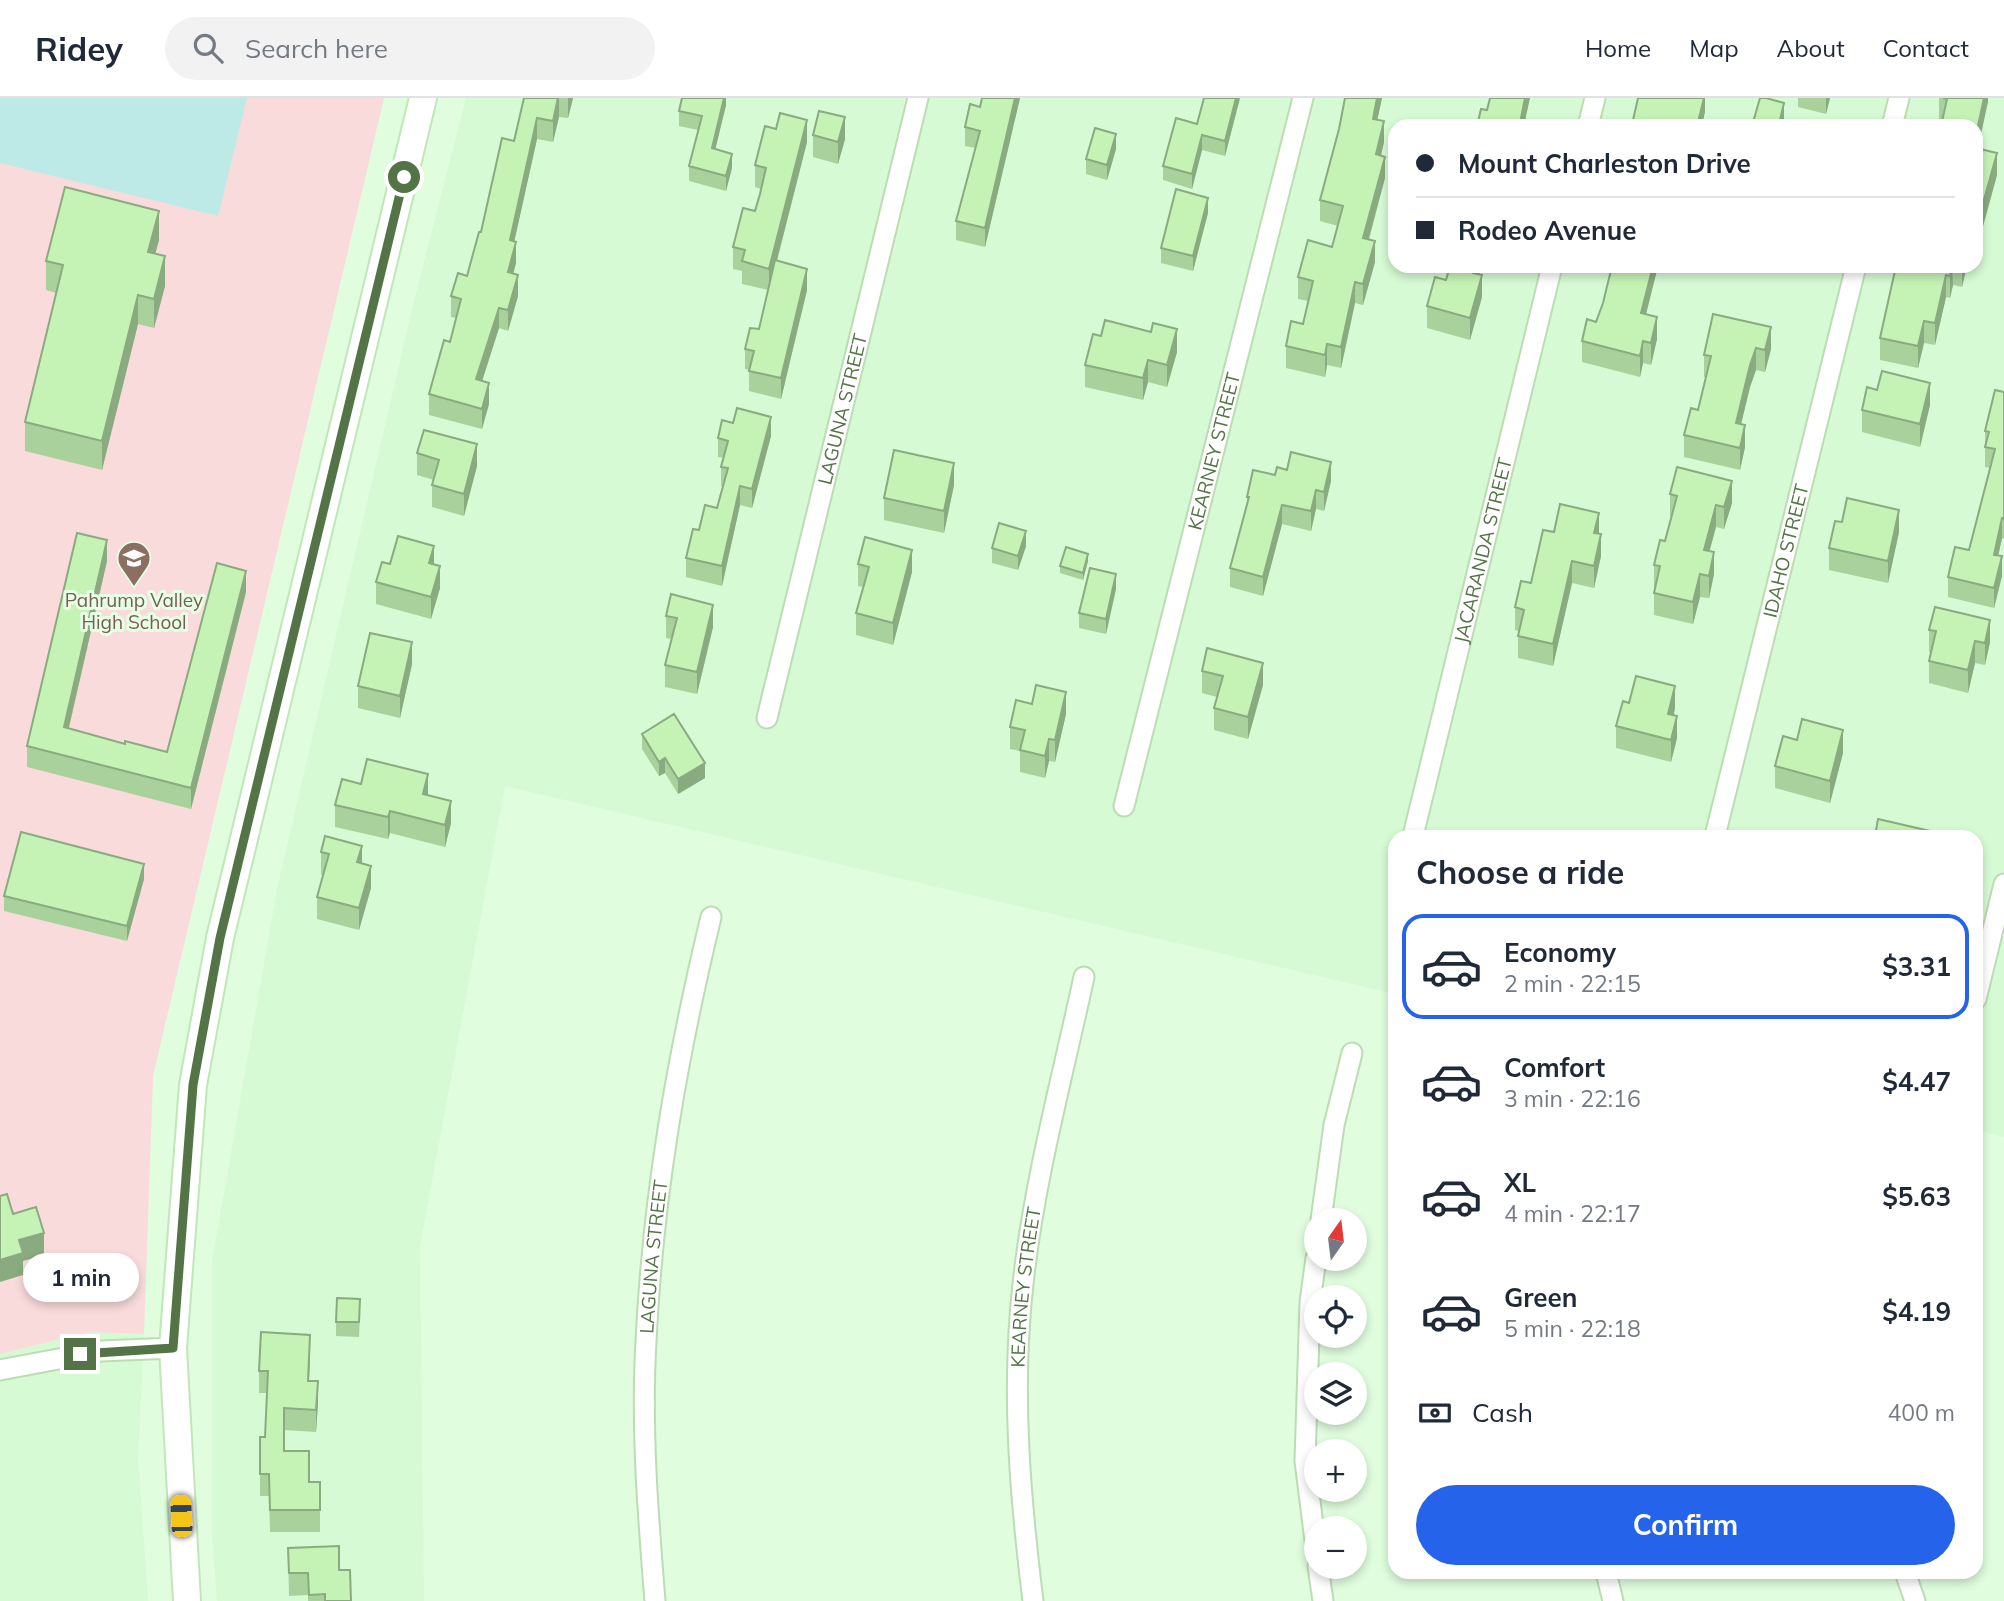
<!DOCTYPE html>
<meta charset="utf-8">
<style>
body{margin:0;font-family:Mulish,sans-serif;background:#f2f2f3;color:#1f2937;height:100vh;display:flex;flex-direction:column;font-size:26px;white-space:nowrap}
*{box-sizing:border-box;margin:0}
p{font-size:23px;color:#747a83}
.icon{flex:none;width:38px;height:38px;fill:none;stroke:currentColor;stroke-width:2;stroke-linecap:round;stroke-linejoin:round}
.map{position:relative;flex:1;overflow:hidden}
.sheet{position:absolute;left:1388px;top:732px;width:595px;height:749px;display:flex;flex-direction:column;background:#fff;border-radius:21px;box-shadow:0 4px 10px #0003}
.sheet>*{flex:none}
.banner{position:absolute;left:1388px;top:21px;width:595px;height:154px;border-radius:21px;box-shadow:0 4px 10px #0003;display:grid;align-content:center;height:154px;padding:0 28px;background:#fff}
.needle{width:46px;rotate:14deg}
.fabs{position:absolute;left:1304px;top:1110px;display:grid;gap:14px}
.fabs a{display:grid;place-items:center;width:63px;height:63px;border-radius:50%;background:#fff;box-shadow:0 4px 10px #0003;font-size:35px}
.end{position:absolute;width:32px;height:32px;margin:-16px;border:9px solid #547346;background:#fff;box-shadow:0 0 0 4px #fff}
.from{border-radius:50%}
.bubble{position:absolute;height:49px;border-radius:24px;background:#fff;box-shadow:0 4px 10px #0003;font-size:23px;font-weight:700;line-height:49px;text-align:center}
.car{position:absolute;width:21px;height:42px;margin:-21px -10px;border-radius:9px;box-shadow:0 0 5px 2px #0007;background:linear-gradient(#f5c518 24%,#345 0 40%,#f5c518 0 76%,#345 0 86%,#f5c518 0)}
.banner b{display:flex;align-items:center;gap:24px;height:66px;font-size:26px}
.banner b+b{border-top:2px solid #e0e1e3}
.banner i{width:18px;height:18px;background:#1f2937}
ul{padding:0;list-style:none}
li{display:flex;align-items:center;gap:21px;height:105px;margin:0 14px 10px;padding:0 14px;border:4px solid transparent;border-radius:21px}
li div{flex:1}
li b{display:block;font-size:26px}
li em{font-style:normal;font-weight:700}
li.on{border-color:#2563eb}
li>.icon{width:63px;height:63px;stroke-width:1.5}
h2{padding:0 28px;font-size:32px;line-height:84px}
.pay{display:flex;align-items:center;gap:18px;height:77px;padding:0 28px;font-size:26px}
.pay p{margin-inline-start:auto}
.primary-button{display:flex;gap:14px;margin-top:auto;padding:14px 28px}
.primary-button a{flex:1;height:80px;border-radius:42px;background:#2563eb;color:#fff;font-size:28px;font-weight:700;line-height:80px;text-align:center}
header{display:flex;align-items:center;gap:42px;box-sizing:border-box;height:98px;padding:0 35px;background:#fff;border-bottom:2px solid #e0e1e3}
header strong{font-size:33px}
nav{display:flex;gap:38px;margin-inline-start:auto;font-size:24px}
.search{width:490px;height:63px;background:#f2f2f3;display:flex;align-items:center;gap:18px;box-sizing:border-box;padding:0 24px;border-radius:38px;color:#747a83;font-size:26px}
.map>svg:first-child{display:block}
</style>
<header>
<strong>Ridey</strong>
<div class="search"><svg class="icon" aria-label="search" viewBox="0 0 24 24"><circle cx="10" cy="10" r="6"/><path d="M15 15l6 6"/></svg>Search here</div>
<nav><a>Home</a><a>Map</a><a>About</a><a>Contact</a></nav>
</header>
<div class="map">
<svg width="2004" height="1503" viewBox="0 0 2004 1503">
<rect width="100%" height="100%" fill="#e0fdde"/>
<path fill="#d6fad3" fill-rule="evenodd" d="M 466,0 L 2004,0 L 2004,1039 L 1976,1032 L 1976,738 L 1395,738 L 1395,896 L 505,688 L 420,1148 L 424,1503 L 217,1503 L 212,1433 L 212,1164 L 277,791 L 414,203 ZM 1395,28 L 1976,28 L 1976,168 L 1395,168 Z
M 88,1234 L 144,1236 L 138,1360 L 148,1503 L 0,1503 L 0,1256 Z"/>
<path fill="#f9dbdc" d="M 0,0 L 384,0 L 153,978 L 144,1236 L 88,1234 L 0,1256 Z"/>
<path fill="#bdeae7" d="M 0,0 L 247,0 L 218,118 L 0,65 Z"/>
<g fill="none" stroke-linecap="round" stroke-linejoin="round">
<defs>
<g id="street">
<path d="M 1588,28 L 1595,0"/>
<path d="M 1892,28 L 1899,0"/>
<path id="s1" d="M 767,620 L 918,0"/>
<path id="s2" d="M 1124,708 L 1303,0"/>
<path id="s3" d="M 1413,738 L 1552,168"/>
<path id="s4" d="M 1715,738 L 1856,168"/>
<path d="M 1976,901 L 2004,786"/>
<path d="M 1321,1122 L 1334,1027 L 1352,955"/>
<path d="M 0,1272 L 101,1253 L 173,1250"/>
<path d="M 1316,1451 L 1305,1363 L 1310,1204 L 1316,1160"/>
<path d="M 1318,1468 L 1323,1503"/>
<path d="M 1606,1474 L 1613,1503"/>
<path d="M 1905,1474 L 1915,1503"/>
<path id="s5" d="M 655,1503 C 648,1417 641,1330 646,1243 C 653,1097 677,960 711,819"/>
<path id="s6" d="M 1033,1503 C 1020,1398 1011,1292 1023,1186 C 1034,1083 1062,981 1084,879"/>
</g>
<path id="secondary" d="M 187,1503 L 173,1250 L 193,987 L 220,840 L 423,0"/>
</defs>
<use href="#street" stroke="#bddcb5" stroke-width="23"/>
<use href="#secondary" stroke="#c1e6b8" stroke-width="30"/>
<use href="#street" stroke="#fff" stroke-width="19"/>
<use href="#secondary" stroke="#fff" stroke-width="26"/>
</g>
<path fill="#a9d19c" d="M 524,0 L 573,0 L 568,20 L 559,19 L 553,44 L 537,41 L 514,143 L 516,165 L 513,176 L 518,198 L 508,233 L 499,230 L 482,283 L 489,306 L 482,331 L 429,317 L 429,296 L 450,244 L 456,220 L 451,219 L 451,198 L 467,178 L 514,43 Z
M 726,0 L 726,7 L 715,51 L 732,70 L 726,93 L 689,83 L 689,68 L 698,32 L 679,28 L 679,13 Z
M 1020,0 L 985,149 L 956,142 L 956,123 L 976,50 L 965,48 L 965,29 L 980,9 Z
M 1240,0 L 1225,58 L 1202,52 L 1192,91 L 1163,82 L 1163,68 L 1197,26 Z
M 1382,0 L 1377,22 L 1384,44 L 1381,58 L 1385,80 L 1369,142 L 1375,164 L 1363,207 L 1355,205 L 1341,270 L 1327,267 L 1325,279 L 1286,270 L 1286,248 L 1303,226 L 1308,203 L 1298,201 L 1298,179 L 1332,149 L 1338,128 L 1320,123 L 1320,102 L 1339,31 Z
M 1798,0 L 1830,0 L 1826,16 L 1798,9 Z
M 1939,0 L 1988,0 L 1978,50 L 1997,77 L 1980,139 L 1976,137 L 1976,28 L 1939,21 Z
M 813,37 L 845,41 L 838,66 L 813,59 Z
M 807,44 L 777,163 L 807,192 L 781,301 L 749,293 L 749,272 L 745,271 L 745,251 L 759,231 L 768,192 L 742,186 L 742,173 L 733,171 L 733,149 L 755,113 L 761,91 L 755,89 L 755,67 Z
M 1116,51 L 1107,82 L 1086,76 L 1086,61 Z
M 1208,115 L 1193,173 L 1161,165 L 1161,150 Z
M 159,142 L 155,156 L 165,188 L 154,230 L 138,226 L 102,372 L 25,353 L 25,324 L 57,195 L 46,192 L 46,163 Z
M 1450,168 L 1482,168 L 1479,177 L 1482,199 L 1470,242 L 1427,230 L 1427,208 L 1446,182 Z
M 1612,168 L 1658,168 L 1646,216 L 1657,241 L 1651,267 L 1643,265 L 1640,279 L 1582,264 L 1582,243 L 1596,224 L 1603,205 Z
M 1896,168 L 1967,168 L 1962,189 L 1953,187 L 1950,200 L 1946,199 L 1935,247 L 1924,245 L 1918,270 L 1880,262 L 1880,240 Z
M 1713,216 L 1771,251 L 1765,274 L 1756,272 L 1750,289 L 1741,326 L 1745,349 L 1740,372 L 1684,359 L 1684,337 L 1698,312 L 1706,279 L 1704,279 L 1704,257 Z
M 1177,254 L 1167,289 L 1148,284 L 1143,302 L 1085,289 L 1085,267 Z
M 2004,294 L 2004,441 L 2002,440 L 1998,458 L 2002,478 L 1994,510 L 1948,499 L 1948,479 L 1969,452 L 1990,370 L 1985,369 L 1985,333 Z
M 1930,307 L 1920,349 L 1862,334 L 1862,312 Z
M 771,338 L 752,410 L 740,407 L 722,488 L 686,479 L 686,460 L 699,432 L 717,410 L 723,388 L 721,388 L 721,369 L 724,360 L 718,359 L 718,340 Z
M 417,355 L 477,368 L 464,418 L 432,409 L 432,387 L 434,382 L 417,377 Z
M 1275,377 L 1331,383 L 1324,413 L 1316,411 L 1311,433 L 1282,426 L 1263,498 L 1230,489 L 1230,470 L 1247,410 L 1247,399 Z
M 954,387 L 944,435 L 884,422 L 884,400 Z
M 1670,396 L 1732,405 L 1724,431 L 1716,429 L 1709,453 L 1714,476 L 1709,500 L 1700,499 L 1693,526 L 1654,517 L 1654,495 L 1656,489 L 1654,489 L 1654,467 L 1665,443 L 1672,418 L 1670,418 Z
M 1554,434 L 1599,435 L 1601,458 L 1594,490 L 1572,485 L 1553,568 L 1518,560 L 1518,538 L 1519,533 L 1515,532 L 1515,509 L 1531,485 Z
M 1899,434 L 1888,485 L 1829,472 L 1829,450 Z
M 1026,448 L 1018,472 L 992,465 L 992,450 Z
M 107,463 L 69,630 L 125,646 L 167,654 L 246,494 L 191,711 L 27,669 L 27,648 Z
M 1088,463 L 1083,482 L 1060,475 L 1060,468 Z
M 390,466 L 434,466 L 440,490 L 431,521 L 376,506 L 376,484 Z
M 858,466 L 912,474 L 893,547 L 856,537 L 856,515 L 863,489 L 858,488 Z
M 1116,491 L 1106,536 L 1079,530 L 1079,515 Z
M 666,518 L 713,529 L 697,596 L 665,589 L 665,567 L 672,541 L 666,540 Z
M 1929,532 L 1990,544 L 1985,567 L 1975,565 L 1968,595 L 1929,585 L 1929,563 L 1931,554 L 1929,554 Z
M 412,566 L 400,620 L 358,610 L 358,588 Z
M 1202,573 L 1263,587 L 1248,641 L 1214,632 L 1214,610 L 1217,599 L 1202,595 Z
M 1629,605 L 1675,610 L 1674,617 L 1677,640 L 1671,664 L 1616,650 L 1616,628 Z
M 1066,616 L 1055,664 L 1049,663 L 1045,680 L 1020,674 L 1020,653 L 1010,651 L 1010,629 Z
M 642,636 L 705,680 L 678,696 L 665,675 L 659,678 L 642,651 Z
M 1843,655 L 1830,705 L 1775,690 L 1775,668 Z
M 361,686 L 428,697 L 451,725 L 445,749 L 390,735 L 388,741 L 335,729 L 335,707 Z
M 321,754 L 362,765 L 371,790 L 359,832 L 317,821 L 317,799 L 323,777 L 321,777 Z
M 144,781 L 127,843 L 4,813 L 4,798 Z
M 360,1216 L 359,1239 L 336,1238 L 336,1224 Z
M 310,1259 L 309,1283 L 318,1305 L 316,1334 L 284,1332 L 284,1353 L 309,1384 L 320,1384 L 320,1434 L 270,1434 L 269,1398 L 260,1398 L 260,1339 L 265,1339 L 267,1295 L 259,1295 L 259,1273 Z
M 288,1450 L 339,1472 L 351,1503 L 308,1503 L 308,1497 L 289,1498 Z"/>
<path fill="#8aaa7f" d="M 559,0 L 559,19 L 553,44 L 553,23 Z
M 568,0 L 573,0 L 568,20 Z
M 724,0 L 726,0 L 726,7 L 712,65 L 712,50 Z
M 1015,0 L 1020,0 L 985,149 L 985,130 Z
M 1236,0 L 1240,0 L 1225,58 L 1225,43 Z
M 1377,0 L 1382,0 L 1373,42 L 1373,21 Z
M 1525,0 L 1530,0 L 1525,23 L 1525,28 L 1521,28 L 1521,20 Z
M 1704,0 L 1705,0 L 1705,14 L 1702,28 L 1697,28 Z
M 1826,0 L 1830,0 L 1826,16 Z
M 1984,0 L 1988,0 L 1988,4 L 1976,59 L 1976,37 Z
M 1784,5 L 1784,24 L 1783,28 L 1779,28 Z
M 845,19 L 845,41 L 838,66 L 838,44 Z
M 537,20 L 537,41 L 510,163 L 510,142 Z
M 807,22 L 807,44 L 769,193 L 769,171 Z
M 1384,23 L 1384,44 L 1376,78 L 1376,56 Z
M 1116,36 L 1116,51 L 1107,82 L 1107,67 Z
M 1202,37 L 1202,52 L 1192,91 L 1192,76 Z
M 1997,55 L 1997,77 L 1980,139 L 1980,116 Z
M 732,56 L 732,70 L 726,93 L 726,78 Z
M 1385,59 L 1385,80 L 1363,161 L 1363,140 Z
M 1208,100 L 1208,115 L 1193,173 L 1193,158 Z
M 159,113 L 159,142 L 148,183 L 148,154 Z
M 1375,143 L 1375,164 L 1363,207 L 1363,186 Z
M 516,144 L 516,165 L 508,195 L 508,174 Z
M 165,158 L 165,188 L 154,230 L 154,201 Z
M 1475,168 L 1482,168 L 1473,197 L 1473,175 Z
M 1653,168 L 1658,168 L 1641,236 L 1641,215 Z
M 1952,168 L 1953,187 L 1950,200 L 1950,178 Z
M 1962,168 L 1967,168 L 1962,189 Z
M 807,171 L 807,192 L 781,301 L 781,280 Z
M 518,177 L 518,198 L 508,233 L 508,212 Z
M 1482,177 L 1482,199 L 1470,242 L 1470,220 Z
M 1946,177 L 1946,199 L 1935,247 L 1935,225 Z
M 1355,184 L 1355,205 L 1341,270 L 1341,249 Z
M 138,197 L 138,226 L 102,372 L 102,343 Z
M 499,210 L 499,230 L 476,302 L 476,281 Z
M 1657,219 L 1657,241 L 1651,267 L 1651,245 Z
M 1924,223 L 1924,245 L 1918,270 L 1918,248 Z
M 1771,229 L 1771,251 L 1765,274 L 1765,252 Z
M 1177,231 L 1177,254 L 1167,289 L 1167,267 Z
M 1643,243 L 1643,265 L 1640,279 L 1640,258 Z
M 1327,246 L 1327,267 L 1325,279 L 1325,257 Z
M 1756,250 L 1756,272 L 1750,289 L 1736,347 L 1736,325 L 1750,267 Z
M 1148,262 L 1148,284 L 1143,302 L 1143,280 Z
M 489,285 L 489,306 L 482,331 L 482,311 Z
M 1930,285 L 1930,307 L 1920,349 L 1920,326 Z
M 771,319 L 771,338 L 752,410 L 752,391 Z
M 1745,327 L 1745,349 L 1740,372 L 1740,350 Z
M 477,346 L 477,368 L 464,418 L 464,396 Z
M 1331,364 L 1331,383 L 1324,413 L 1324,394 Z
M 954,365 L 954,387 L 944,435 L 944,413 Z
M 1732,383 L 1732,405 L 1724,431 L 1724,409 Z
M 740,388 L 740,407 L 722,488 L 722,468 Z
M 1316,392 L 1316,411 L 1311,433 L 1311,413 Z
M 1282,407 L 1282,426 L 1263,498 L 1263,479 Z
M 1716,407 L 1716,429 L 1704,474 L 1704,452 Z
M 1899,412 L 1899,434 L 1888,485 L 1888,463 Z
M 1599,415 L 1599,437 L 1594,435 Z
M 2002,420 L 2002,440 L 1994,477 L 1994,457 Z
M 1026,433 L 1026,448 L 1018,472 L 1018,458 Z
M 1601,436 L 1601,458 L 1594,490 L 1594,468 Z
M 107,442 L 107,463 L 64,650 L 64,629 Z
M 434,448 L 434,470 L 429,465 Z
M 912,452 L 912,474 L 893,547 L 893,525 Z
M 1714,454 L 1714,476 L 1709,500 L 1709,478 Z
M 1088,456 L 1088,463 L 1083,482 L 1083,475 Z
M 2002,458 L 2002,478 L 1994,510 L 1994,490 Z
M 1572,463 L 1572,485 L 1553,568 L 1553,546 Z
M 440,468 L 440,490 L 431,521 L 431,499 Z
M 246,473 L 246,494 L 191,711 L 191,690 Z
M 1116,476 L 1116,491 L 1106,536 L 1106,521 Z
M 1700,476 L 1700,499 L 1693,526 L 1693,504 Z
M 713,507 L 713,529 L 697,596 L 697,574 Z
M 1990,522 L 1990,544 L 1985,567 L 1985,545 Z
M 1975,543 L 1975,565 L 1968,595 L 1968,572 Z
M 412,544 L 412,566 L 400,620 L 400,598 Z
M 1263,565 L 1263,587 L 1248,641 L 1248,619 Z
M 1675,588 L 1675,610 L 1668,638 L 1668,616 Z
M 1066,594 L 1066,616 L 1055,664 L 1055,642 Z
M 1677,618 L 1677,640 L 1671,664 L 1671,642 Z
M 1843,632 L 1843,655 L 1830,705 L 1830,683 Z
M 1049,641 L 1049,663 L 1045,680 L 1045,658 Z
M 665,660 L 665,675 L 659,678 L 659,664 Z
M 705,665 L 705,680 L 678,696 L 678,681 Z
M 428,676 L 428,698 L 423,696 Z
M 451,703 L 451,725 L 445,749 L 445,727 Z
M 390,713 L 390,735 L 388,741 L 388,719 Z
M 362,748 L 362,770 L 357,764 Z
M 144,766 L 144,781 L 127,843 L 127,828 Z
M 371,768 L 371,790 L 359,832 L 359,810 Z
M 44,1135 L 44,1157 L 23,1163 L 23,1177 L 0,1184 L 0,1162 L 19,1142 Z
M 310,1237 L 310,1259 L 308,1305 L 308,1283 Z
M 318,1283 L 318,1305 L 316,1334 L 316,1312 Z"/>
<path fill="#c5f3b5" stroke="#8aaa7f" stroke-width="2" d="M 524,0 L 558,0 L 553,23 L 537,20 L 510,142 L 516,144 L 508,174 L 518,177 L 508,212 L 499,210 L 476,281 L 489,285 L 482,311 L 429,296 L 444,242 L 450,244 L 461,201 L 451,198 L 458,175 L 467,178 L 479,134 L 481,134 L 502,40 L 514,43 Z
M 682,0 L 724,0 L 712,50 L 732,56 L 726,78 L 689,68 L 702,18 L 679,13 Z
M 982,0 L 1015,0 L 985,130 L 956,123 L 980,33 L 965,29 L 970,6 L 980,9 Z
M 1204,0 L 1236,0 L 1225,43 L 1202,37 L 1192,76 L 1163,68 L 1176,20 L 1197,26 Z
M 1345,0 L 1377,0 L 1373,21 L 1384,23 L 1376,56 L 1385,59 L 1363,140 L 1375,143 L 1363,186 L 1355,184 L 1341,249 L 1327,246 L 1325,257 L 1286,248 L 1291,223 L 1303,226 L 1313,183 L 1298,179 L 1308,142 L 1332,149 L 1343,108 L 1320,102 L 1339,31 Z
M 1490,0 L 1525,0 L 1521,20 L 1525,21 L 1524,28 L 1477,28 L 1481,11 L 1487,12 Z
M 1638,0 L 1704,0 L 1697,28 L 1635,28 L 1636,23 L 1633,22 Z
M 1760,0 L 1766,0 L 1784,5 L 1779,26 L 1786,28 L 1752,28 Z
M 1943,0 L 1984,0 L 1976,37 L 1976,28 L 1941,28 L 1947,1 Z
M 819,13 L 845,19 L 838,44 L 813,37 Z
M 780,15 L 807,22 L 769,171 L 742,163 L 745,152 L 733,149 L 743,110 L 755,113 L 760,96 L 766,70 L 755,67 L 765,28 L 776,31 Z
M 1095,30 L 1116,36 L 1107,67 L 1086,61 Z
M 1976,50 L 1997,55 L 1980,116 L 1976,115 Z
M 65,89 L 159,113 L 148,154 L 165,158 L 154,201 L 138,197 L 102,343 L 25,324 L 63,167 L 46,163 Z
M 1176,91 L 1208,100 L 1193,158 L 1161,150 Z
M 775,162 L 807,171 L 781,280 L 749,273 L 754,253 L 745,251 L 750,230 L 759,231 Z
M 1450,168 L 1475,168 L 1473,175 L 1482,177 L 1470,220 L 1427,208 L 1435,179 L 1446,182 Z
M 1612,168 L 1653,168 L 1641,215 L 1657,219 L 1651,245 L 1643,243 L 1640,258 L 1582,243 L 1587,221 L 1596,224 L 1603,205 Z
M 1896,168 L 1952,168 L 1950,178 L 1946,177 L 1935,225 L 1924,223 L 1918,248 L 1880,240 Z
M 1713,216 L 1771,229 L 1765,252 L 1756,250 L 1750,267 L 1736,325 L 1745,327 L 1740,350 L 1684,337 L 1691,310 L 1698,312 L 1711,258 L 1704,257 Z
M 1105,222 L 1151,234 L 1153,225 L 1177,231 L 1167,267 L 1148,262 L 1143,280 L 1085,267 L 1093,236 L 1101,238 Z
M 1882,273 L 1930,285 L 1920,326 L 1862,312 L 1867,289 L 1877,292 Z
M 1995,292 L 2004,294 L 2004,421 L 2002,420 L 1994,457 L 2002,458 L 1994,490 L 1948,479 L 1955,449 L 1969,452 L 1995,351 L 1985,349 L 1989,334 L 1985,333 Z
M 737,310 L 771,319 L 752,391 L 740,388 L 722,468 L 686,460 L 693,431 L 699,432 L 705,407 L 717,410 L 728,370 L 721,369 L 728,343 L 718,340 L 722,322 L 733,325 Z
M 424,332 L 477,346 L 464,396 L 432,387 L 439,362 L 417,355 Z
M 894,352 L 954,365 L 944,413 L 884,400 Z
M 1291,354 L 1331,364 L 1324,394 L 1316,392 L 1311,413 L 1282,407 L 1263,479 L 1230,470 L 1249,399 L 1247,399 L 1253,372 L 1275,377 L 1277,369 L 1287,372 Z
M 1677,369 L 1732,383 L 1724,409 L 1716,407 L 1704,452 L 1714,454 L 1709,478 L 1700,476 L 1693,504 L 1654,495 L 1660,468 L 1654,467 L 1660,442 L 1665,443 L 1677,398 L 1670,396 Z
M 1847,400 L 1899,412 L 1888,463 L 1829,450 L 1835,423 L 1842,424 Z
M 1560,406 L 1599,415 L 1594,435 L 1601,436 L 1594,468 L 1572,463 L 1553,546 L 1518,538 L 1524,512 L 1515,509 L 1521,483 L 1531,485 L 1543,432 L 1554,434 Z
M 999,425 L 1026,433 L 1018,458 L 992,450 Z
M 77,435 L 107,442 L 64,629 L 125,646 L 125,643 L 167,654 L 217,465 L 246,473 L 191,690 L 27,648 Z
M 398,438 L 434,448 L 429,465 L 440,468 L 431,499 L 376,484 L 382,464 L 390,466 Z
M 865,439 L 912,452 L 893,525 L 856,515 L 869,469 L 858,466 Z
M 1066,449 L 1088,456 L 1083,475 L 1060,468 Z
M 1090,470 L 1116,476 L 1106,521 L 1079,515 Z
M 671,496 L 713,507 L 697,574 L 665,567 L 677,520 L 666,518 Z
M 1935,509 L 1990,522 L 1985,545 L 1975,543 L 1968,572 L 1929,563 L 1936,533 L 1929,532 Z
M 370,535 L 412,544 L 400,598 L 358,588 Z
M 1207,550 L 1263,565 L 1248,619 L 1214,610 L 1223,578 L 1202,573 Z
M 1636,578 L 1675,588 L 1668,616 L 1677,618 L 1671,642 L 1616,628 L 1623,603 L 1629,605 Z
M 1036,587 L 1066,594 L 1055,642 L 1049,641 L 1045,658 L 1020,652 L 1025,632 L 1010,629 L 1016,602 L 1032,606 Z
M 674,616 L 705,665 L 678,681 L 665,660 L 659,664 L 642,636 Z
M 1802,621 L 1843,632 L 1830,683 L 1775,668 L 1783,638 L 1797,642 Z
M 367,661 L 428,676 L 423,696 L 451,703 L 445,727 L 390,713 L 388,719 L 335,707 L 342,681 L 361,686 Z
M 1878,721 L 1943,736 L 1942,738 L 1875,738 Z
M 21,734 L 144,766 L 127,828 L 4,798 Z
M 325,738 L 362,748 L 357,764 L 371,768 L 359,810 L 317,799 L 329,756 L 321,754 Z
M 7,1096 L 13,1116 L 36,1109 L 44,1135 L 19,1142 L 23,1155 L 0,1162 L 0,1098 Z
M 337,1200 L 360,1201 L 359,1224 L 336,1224 Z
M 261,1234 L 310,1237 L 308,1283 L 318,1283 L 316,1312 L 284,1310 L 284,1353 L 309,1353 L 309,1384 L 320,1384 L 320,1412 L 270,1412 L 269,1376 L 260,1376 L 260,1339 L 265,1339 L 268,1273 L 259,1273 Z
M 339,1448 L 339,1472 L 350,1472 L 351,1503 L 325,1503 L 325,1496 L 309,1497 L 308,1475 L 289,1475 L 288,1450 Z"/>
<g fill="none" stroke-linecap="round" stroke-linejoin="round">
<path stroke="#547346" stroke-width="9" d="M 80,1256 L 173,1250 L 193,987 L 220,840 L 404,79"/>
</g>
<defs>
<symbol id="school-pin" viewBox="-11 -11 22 30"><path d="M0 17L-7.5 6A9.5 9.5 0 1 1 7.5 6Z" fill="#8d6e63" stroke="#e6ffe5"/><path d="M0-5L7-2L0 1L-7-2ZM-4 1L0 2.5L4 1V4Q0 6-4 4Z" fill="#fff"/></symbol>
</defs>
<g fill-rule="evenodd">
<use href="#school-pin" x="115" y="441" width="38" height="52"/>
</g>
<g text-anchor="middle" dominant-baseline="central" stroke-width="6" stroke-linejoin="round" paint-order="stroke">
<g font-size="19" fill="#547346" stroke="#e6ffe5">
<text stroke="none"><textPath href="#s1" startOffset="318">LAGUNA STREET</textPath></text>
<text stroke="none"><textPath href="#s2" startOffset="366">KEARNEY STREET</textPath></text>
<text stroke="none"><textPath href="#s3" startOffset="294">JACARANDA STREET</textPath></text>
<text stroke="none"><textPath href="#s4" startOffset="294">IDAHO STREET</textPath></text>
<text stroke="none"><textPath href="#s5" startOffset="345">LAGUNA STREET</textPath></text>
<text stroke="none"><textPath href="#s6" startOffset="315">KEARNEY STREET</textPath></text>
</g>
<g font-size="19" fill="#785e54" stroke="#e6ffe5">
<text x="134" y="502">Pahrump Valley<tspan x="134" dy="22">High School</tspan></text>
</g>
</g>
</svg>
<div class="fabs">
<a><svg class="needle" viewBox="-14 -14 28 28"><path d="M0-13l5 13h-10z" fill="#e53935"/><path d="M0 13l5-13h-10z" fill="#747a83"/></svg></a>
<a><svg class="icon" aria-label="locate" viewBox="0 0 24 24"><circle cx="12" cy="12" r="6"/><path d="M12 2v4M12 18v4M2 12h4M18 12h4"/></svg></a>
<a><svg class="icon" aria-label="layers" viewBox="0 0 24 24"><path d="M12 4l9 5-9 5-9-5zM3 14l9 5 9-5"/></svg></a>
<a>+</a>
<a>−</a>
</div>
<i class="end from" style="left:404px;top:79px"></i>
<i class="end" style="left:80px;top:1256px"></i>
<div class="bubble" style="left:23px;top:1155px;width:116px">1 min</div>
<i class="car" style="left:181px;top:1418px;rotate:357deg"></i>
<div class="banner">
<b><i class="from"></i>Mount Charleston Drive</b>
<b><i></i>Rodeo Avenue</b>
</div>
<section class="sheet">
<h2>Choose a ride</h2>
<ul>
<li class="on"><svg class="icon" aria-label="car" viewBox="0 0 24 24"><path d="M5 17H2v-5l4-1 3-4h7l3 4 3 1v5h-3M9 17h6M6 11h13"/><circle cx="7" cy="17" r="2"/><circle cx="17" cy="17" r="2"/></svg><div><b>Economy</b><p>2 min · 22:15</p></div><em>$3.31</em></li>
<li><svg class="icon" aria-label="car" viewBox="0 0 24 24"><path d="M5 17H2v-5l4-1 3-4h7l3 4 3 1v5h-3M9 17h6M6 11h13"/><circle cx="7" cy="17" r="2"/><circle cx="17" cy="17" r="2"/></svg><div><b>Comfort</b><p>3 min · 22:16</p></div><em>$4.47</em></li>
<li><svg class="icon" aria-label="car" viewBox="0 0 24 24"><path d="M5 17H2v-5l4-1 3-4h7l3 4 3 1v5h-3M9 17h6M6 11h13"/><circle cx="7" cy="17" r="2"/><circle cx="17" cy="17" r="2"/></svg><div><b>XL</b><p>4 min · 22:17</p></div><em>$5.63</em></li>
<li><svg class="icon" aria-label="car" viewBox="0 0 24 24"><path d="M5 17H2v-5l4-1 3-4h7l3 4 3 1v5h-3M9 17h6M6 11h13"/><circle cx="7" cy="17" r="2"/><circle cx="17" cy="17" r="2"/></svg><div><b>Green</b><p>5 min · 22:18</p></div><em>$4.19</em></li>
</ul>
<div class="pay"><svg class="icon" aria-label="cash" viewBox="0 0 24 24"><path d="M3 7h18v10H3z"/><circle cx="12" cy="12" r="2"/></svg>Cash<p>400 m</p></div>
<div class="primary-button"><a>Confirm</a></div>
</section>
</div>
